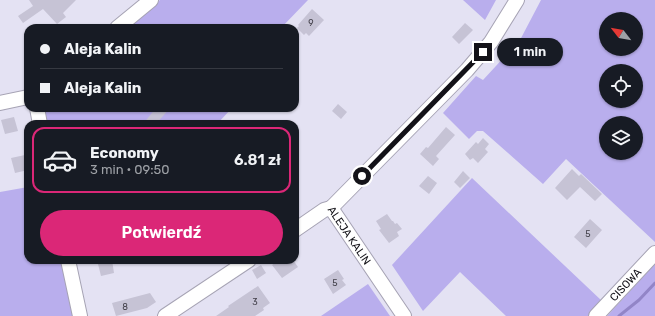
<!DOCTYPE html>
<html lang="pl">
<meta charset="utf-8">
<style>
body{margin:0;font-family:Rubik,sans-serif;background:#20242c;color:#f1f3f6;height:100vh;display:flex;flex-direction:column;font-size:15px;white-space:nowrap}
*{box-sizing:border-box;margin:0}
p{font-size:13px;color:#9ea1a6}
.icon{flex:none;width:22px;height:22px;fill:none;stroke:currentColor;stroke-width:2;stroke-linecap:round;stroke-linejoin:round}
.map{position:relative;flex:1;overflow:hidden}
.details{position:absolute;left:24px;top:120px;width:275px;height:144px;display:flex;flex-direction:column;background:#171b24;border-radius:12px;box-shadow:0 1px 3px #0004}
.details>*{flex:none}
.guide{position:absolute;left:24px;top:24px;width:275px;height:88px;border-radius:12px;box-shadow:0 1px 3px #0004;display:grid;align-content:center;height:88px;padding:0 16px;background:#171b24}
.needle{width:26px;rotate:301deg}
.tools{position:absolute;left:599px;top:12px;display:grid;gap:8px}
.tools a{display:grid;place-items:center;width:44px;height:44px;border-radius:50%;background:#171b24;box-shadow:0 1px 3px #0004;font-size:20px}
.end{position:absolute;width:18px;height:18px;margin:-9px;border:5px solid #131218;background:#fff;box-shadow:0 0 0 2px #fff}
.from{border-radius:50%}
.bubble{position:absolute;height:28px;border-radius:14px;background:#171b24;box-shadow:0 1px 3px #0004;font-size:13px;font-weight:600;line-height:28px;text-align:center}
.guide b{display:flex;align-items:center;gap:14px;height:38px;font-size:15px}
.guide b+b{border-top:1px solid #363941}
.guide i{width:10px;height:10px;background:#f1f3f6}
ul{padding:7px 0 0;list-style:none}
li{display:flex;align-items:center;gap:12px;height:66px;margin:0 8px 6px;padding:0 8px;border:2px solid transparent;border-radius:12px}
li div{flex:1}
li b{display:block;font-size:15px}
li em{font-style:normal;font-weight:600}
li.on{border-color:#db2777}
li>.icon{width:36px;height:36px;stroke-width:1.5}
.button{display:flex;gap:8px;margin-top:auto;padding:8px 16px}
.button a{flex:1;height:46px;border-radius:24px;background:#db2777;color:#fff;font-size:16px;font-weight:600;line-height:46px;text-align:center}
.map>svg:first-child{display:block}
</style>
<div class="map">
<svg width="655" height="316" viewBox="0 0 655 316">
<rect width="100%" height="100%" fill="#e4e2f3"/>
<path fill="#b9aeed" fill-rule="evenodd" d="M 160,0 L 308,0 L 281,28 L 126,28 Z
M 463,0 L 496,0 L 485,20 Z
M 541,0 L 655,0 L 655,242 L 566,159 L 543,184 L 483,131 L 477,131 L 469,139 L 443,113 L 476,76 L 483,80 L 520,40 ZM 606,19 L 636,19 L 636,49 L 606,49 ZM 606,71 L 636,71 L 636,101 L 606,101 ZM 606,123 L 636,123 L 636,153 L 606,153 Z
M 43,108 L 232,108 L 217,124 L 47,124 Z
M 472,178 L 602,301 L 588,316 L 506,316 L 460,272 L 423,311 L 392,265 Z
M 28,187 L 28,260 L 62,260 L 75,316 L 0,316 L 0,192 Z
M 655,264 L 655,316 L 607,316 Z
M 368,284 L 390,316 L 321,316 Z"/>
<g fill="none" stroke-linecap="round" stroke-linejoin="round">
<path stroke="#9285c7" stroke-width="3" d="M 619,316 L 639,300 L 655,283"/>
</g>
<path fill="#c6c3d5" d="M 29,0 L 76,0 L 63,13 L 66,17 L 57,24 L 43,9 L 23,23 L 18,16 L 33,6 Z
M 312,9 L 324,20 L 309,36 L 306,33 L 304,35 L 297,28 L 299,26 L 298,25 Z
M 465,23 L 473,30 L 459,44 L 452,37 Z
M 338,104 L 347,112 L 341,119 L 332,111 Z
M 156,108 L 170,108 L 156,124 L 143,124 Z
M 14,117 L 18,131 L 5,134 L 1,120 Z
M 446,127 L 455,135 L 436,156 L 439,159 L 433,166 L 420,154 L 426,147 L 428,148 Z
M 483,138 L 489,144 L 485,149 L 488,152 L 478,163 L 473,158 L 470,160 L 465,154 L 476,142 L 478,144 Z
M 25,155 L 28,170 L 15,173 L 11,158 Z
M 572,169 L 579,176 L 581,174 L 602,194 L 595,201 L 580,187 L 567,200 L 555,188 Z
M 463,171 L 470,178 L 460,188 L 454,182 Z
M 428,176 L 437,183 L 429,194 L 419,186 Z
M 387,214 L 392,221 L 393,221 L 395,224 L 397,223 L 402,229 L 397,232 L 399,236 L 389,243 L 379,230 L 381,229 L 376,221 Z
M 590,219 L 602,230 L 586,248 L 574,237 Z
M 97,260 L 112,260 L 114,273 L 101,276 Z
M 279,260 L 293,260 L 298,267 L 282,278 L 272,265 Z
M 261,265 L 266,273 L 257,279 L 252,270 Z
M 338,270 L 344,279 L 342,280 L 346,285 L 333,294 L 324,279 Z
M 258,286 L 270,303 L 263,308 L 264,310 L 255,316 L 216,316 L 229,307 L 228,306 Z
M 150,293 L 156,302 L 147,308 L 116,316 L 112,303 Z"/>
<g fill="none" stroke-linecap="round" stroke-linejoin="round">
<defs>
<g id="minor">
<path d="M 117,28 L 151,0"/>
<path d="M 0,103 L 28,97"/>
<path d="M 37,108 L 40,124"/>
<path d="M 331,208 L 467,70 L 491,42 L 517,0"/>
<path id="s1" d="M 331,208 L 404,316"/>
<path d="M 295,230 L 324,210 L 331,208"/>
<path d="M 68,260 L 80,316"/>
<path d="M 165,316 L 249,260"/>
<path id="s2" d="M 596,316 L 655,253"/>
</g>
</defs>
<use href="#minor" stroke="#a6a3b4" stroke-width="16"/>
<use href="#minor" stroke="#fff" stroke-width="14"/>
</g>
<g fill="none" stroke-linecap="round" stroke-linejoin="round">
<path stroke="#131218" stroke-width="5" d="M 362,176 L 483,52"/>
</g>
<g text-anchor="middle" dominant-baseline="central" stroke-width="3" stroke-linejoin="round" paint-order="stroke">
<g font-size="9" fill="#403e47">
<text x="311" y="23">9</text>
<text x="588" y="234">5</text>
<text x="335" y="283">5</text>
<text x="255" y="302">3</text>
<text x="125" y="307">8</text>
</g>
<g font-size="11" fill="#131218" stroke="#e4e2f3">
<text stroke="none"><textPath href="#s1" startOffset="33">ALEJA KALIN</textPath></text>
<text stroke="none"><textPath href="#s2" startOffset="43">CISOWA</textPath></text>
</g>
</g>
</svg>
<div class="tools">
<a><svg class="needle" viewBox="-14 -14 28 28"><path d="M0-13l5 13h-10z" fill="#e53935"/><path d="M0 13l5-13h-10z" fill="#9ea1a6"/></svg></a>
<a><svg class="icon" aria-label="locate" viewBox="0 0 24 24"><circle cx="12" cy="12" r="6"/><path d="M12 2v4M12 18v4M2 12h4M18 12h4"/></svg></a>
<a><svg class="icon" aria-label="layers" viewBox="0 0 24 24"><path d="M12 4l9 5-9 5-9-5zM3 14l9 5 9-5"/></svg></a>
</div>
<i class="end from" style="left:362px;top:176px"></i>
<i class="end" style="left:483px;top:52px"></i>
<div class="bubble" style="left:497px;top:38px;width:66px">1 min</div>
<div class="guide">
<b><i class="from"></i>Aleja Kalin</b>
<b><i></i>Aleja Kalin</b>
</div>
<section class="details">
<ul>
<li class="on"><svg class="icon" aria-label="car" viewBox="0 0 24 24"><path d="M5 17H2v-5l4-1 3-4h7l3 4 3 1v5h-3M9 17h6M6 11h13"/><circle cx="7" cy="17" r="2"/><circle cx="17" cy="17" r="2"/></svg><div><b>Economy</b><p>3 min · 09:50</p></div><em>6.81 zł</em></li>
</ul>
<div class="button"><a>Potwierdź</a></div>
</section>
</div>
